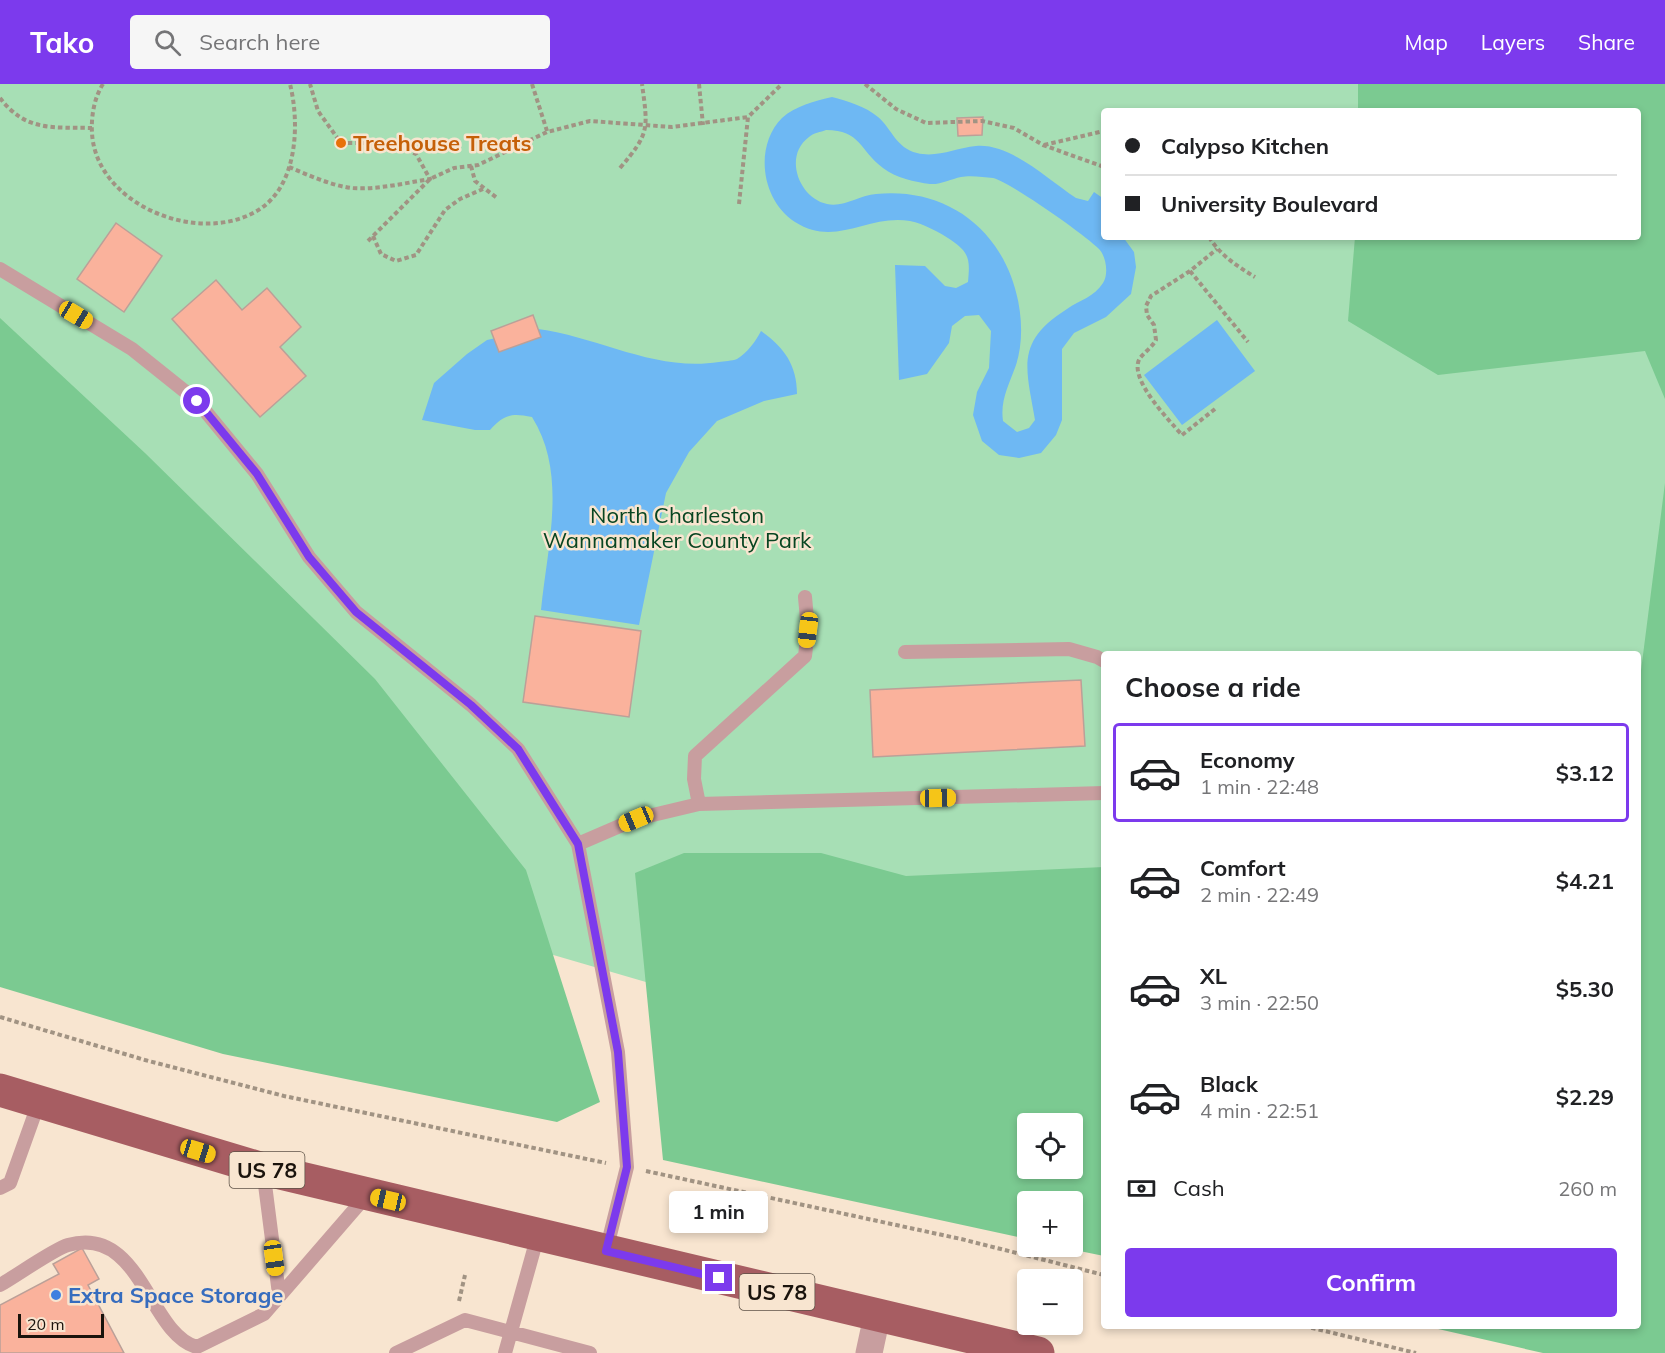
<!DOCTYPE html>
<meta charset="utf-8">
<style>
body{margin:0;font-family:Mulish,sans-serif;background:#f6f6f6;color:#202124;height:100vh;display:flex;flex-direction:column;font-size:22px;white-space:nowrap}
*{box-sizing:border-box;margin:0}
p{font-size:20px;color:#757577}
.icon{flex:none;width:33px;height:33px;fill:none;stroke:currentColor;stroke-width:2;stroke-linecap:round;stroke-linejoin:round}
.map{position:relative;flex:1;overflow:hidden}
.side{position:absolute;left:1101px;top:567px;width:540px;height:678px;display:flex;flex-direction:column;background:#fff;border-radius:6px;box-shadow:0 3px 9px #0003}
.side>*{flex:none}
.guide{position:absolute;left:1101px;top:24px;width:540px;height:132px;border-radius:6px;box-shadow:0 3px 9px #0003;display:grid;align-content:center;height:132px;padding:0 24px;background:#fff}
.controls{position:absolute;left:1017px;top:1029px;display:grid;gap:12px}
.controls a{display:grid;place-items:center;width:66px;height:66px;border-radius:6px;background:#fff;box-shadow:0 3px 9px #0003;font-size:30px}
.scale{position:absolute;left:18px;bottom:15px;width:86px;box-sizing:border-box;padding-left:6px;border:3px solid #1a130c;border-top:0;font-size:16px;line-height:21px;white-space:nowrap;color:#1a130c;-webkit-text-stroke:4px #f8e5d0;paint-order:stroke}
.end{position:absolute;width:27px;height:27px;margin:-14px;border:8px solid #7c3aed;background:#fff;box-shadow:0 0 0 3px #fff}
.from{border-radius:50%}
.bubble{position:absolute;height:42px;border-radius:6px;background:#fff;box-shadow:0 3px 9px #0003;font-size:20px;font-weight:700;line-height:42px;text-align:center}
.car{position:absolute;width:18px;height:36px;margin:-18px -9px;border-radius:8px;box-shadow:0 0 4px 2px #0007;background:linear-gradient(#f5c518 24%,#345 0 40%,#f5c518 0 76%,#345 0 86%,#f5c518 0)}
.guide b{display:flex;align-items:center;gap:21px;height:57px;font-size:22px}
.guide b+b{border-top:2px solid #e0e0e0}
.guide i{width:15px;height:15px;background:#202124}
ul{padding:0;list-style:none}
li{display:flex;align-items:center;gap:18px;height:99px;margin:0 12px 9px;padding:0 12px;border:3px solid transparent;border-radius:6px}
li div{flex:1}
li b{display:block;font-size:22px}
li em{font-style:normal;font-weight:700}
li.on{border-color:#7c3aed}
li>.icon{width:54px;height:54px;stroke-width:1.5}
h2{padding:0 24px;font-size:27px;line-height:72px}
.pay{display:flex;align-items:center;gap:15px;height:66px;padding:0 24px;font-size:22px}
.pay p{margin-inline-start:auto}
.action{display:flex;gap:12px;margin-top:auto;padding:12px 24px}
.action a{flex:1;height:69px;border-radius:6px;background:#7c3aed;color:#fff;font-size:24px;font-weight:700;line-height:69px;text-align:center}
header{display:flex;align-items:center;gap:36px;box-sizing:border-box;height:84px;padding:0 30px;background:#7c3aed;color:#fff}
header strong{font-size:28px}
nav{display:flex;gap:33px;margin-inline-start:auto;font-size:21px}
.search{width:420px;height:54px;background:#f6f6f6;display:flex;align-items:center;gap:15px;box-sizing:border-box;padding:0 21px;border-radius:6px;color:#757577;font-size:22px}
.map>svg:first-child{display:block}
</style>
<header>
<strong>Tako</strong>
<div class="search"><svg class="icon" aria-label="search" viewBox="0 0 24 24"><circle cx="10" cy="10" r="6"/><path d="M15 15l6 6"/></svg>Search here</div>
<nav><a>Map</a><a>Layers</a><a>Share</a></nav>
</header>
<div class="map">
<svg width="1665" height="1269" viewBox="0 0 1665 1269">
<rect width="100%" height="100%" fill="#f8e5d0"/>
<path fill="#a7dfb5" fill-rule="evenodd" d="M 0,0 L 1665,0 L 1665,1023 L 1638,1049 L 1638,570 L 1104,570 L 1104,1032 L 0,709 ZM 1104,27 L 1638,27 L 1638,153 L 1104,153 Z"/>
<path fill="#7bca91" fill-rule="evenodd" d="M 1358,0 L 1665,0 L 1665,315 L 1645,267 L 1438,291 L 1348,237 L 1355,153 L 1638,153 L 1638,27 L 1358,27 Z
M 0,234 L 145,369 L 375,595 L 526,786 L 600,1018 L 557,1038 L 223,970 L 0,903 Z
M 1665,399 L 1665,1269 L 1543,1269 L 1425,1242 L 1638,1242 L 1638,610 Z
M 684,769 L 821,769 L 906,792 L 1104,783 L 1104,1172 L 1060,1163 L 1072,1162 L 1072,1118 L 1028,1118 L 1027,1155 L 663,1076 L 635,789 ZM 1028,1040 L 1072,1040 L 1072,1084 L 1028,1084 Z"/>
<path fill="#6eb8f3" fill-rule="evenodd" d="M 832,13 C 847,17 865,22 878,33 C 892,45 896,64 917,69 C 937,74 956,64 976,62 C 1011,59 1048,96 1076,114 L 1088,117 L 1094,108 L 1104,115 L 1104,153 L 1123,153 L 1134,168 L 1136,183 L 1131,210 L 1106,233 L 1074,249 L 1062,265 L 1062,336 L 1056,351 L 1041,369 L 1019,374 L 999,371 L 982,357 L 973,331 L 977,308 L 989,284 L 991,247 L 979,231 L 965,232 L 952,242 L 949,259 L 927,290 L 899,296 L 895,181 L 925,182 L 945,202 L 956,204 L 968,198 C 970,176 970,169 951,156 C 939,148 924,140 910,137 C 867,130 836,164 795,138 C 761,116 754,62 782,34 C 795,22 815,17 832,13 ZM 826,46 C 861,46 859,66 883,84 C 896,94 915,98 930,100 C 940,101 951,95 961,93 C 970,91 984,93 993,94 C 1010,98 1085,151 1099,165 C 1106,172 1109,190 1103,199 C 1094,213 1080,216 1067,225 C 1015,258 1026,283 1035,336 L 1029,344 L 1017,348 L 1003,337 C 1000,316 1009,301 1016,281 C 1028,244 1018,194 995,162 C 968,123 923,105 876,110 C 860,111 843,124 827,120 C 799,114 783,72 809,53 C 813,49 821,48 826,46 Z
M 1217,236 L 1255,287 L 1182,341 L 1144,291 Z
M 538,245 C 599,253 655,288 719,278 C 724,277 732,277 737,275 C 747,269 756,257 761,247 C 784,263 797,281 797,310 L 764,317 L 717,337 L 689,368 L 666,409 L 639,541 L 541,526 C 547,463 568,390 532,333 C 512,329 504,330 490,346 L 475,346 L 422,336 L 434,299 L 467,270 L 487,256 Z"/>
<path fill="#fab29c" stroke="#bba098" stroke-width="1.5" d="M 983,33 L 982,51 L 958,52 L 957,34 Z
M 116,139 L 162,172 L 124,228 L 77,195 Z
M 216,196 L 242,226 L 267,204 L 301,243 L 280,263 L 306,292 L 260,333 L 172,235 Z
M 533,231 L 541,253 L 499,268 L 491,247 Z
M 535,532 L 641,547 L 629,633 L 523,618 Z
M 1081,596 L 1085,662 L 873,673 L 870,606 Z
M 82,1164 L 99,1195 L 88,1201 L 124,1269 L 0,1269 L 0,1221 L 59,1190 L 53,1180 Z"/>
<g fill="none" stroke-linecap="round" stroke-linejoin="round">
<path stroke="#a19383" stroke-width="4" stroke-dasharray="4.5 3" stroke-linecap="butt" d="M 103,0 C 94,14 91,33 92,49 C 96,120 196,161 255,128 C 298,105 300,40 290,0
M 532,0 L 547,47
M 699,0 L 703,41
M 865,0 L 896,25 L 926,39 L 982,37 L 1014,44 L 1043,61 L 1104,83
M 0,14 C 26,48 53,43 92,44
M 1044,61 L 1104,47
M 471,82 L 475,97 L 497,114
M 289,83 C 308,91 330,101 351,104 C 377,106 405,99 430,95 L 416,70 L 390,59 L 341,59 L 318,27 L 310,0
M 620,84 C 650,49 648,45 642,0
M 739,120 L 748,33 L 782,0
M 373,152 L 381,170 L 396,177 L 416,171 L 445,126 L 460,115 L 483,105
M 1209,153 C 1221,172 1237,182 1255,193
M 368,157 L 430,95 L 454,84 L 478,81 L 547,48 L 590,37 L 672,43 L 748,33
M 1190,187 L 1248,258
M 1215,325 L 1182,351 C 1170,337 1127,294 1140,274 C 1145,268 1152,263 1156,256 L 1154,241 L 1147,231 L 1146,222 L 1151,212 L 1190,187 L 1217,165
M 0,933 L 145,976 L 284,1012 L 606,1079
M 646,1087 L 961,1155 L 1104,1191
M 459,1217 L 465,1191
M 1304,1242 L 1416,1269"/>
<path stroke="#c89e9f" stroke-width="14" d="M 0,185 L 132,265 L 197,317 L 257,390 L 309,473 L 356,528 L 471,621 L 518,665 L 578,760 L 618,968 L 627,1083 L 606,1167
M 905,568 L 1069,565 L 1097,573 L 1104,577
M 699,720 L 694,695 L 695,672 L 805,572 L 808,546 L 805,513
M 578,760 L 636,735 L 699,720 L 1104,709
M 263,1085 L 279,1210
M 0,1104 L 10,1099 L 39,1018
M 0,1201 C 16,1192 54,1165 68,1161 C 141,1140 149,1251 197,1263 L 264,1230 L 367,1111
M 396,1269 L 465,1236 L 590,1269
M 505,1269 L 538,1151"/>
<path stroke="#c89e9f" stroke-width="27" d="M 869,1269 L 877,1232"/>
<path stroke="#a75d62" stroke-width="33" d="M 0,1006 L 263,1085 L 1038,1269"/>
</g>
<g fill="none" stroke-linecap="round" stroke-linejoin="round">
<path stroke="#7c3aed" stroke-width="8" d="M 197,317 L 257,390 L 309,473 L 356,528 L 471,621 L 518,665 L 578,760 L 618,968 L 627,1083 L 606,1167 L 719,1194"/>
</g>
<circle fill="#e8710a" stroke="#f8e5d0" stroke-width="2" cx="341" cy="59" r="6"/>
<circle fill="#3f7fe0" stroke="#f8e5d0" stroke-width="2" cx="56" cy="1211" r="6"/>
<g text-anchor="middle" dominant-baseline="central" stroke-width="5" stroke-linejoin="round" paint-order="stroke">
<g fill="#f8e5d0" stroke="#5d5247" stroke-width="1.5">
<rect x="229.5" y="1068" width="75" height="36" rx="4.5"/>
<rect x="739.5" y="1190" width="75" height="36" rx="4.5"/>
</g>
<g font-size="21" font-weight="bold" fill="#1a130c">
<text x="267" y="1086">US 78</text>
<text x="777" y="1208">US 78</text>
</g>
<g font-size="22" font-weight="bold" fill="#c56008" stroke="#f8e5d0" text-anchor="start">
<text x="353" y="59">Treehouse Treats</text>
</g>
<g font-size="22" fill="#074521" stroke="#f8e5d0">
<text x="677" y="431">North Charleston<tspan x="677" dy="25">Wannamaker County Park</tspan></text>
</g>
<g font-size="22" font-weight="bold" fill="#366cbe" stroke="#f8e5d0" text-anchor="start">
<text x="68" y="1211">Extra Space Storage</text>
</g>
</g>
</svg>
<div class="controls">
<a><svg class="icon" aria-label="locate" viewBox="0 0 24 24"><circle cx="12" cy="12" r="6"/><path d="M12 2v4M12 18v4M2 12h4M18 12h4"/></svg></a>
<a>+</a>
<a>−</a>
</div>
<div class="scale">20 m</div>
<i class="end from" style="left:197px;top:317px"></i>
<i class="end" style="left:719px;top:1194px"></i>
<div class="bubble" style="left:669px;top:1107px;width:99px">1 min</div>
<i class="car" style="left:76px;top:231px;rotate:121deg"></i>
<i class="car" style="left:808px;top:546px;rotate:187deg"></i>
<i class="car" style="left:938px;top:714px;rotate:89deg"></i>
<i class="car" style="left:636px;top:735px;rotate:247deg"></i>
<i class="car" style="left:198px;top:1067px;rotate:107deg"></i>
<i class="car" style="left:388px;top:1116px;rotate:283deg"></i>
<i class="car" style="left:274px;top:1174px;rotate:172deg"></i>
<div class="guide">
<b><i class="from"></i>Calypso Kitchen</b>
<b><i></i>University Boulevard</b>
</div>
<section class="side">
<h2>Choose a ride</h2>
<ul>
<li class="on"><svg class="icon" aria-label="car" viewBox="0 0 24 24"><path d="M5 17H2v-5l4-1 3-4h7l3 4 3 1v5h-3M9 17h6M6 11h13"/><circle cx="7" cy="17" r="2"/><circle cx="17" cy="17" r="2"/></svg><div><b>Economy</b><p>1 min · 22:48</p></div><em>$3.12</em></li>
<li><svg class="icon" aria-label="car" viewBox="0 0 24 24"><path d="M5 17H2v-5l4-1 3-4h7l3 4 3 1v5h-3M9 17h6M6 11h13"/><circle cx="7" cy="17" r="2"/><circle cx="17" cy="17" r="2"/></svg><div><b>Comfort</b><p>2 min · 22:49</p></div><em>$4.21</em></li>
<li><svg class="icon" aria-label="car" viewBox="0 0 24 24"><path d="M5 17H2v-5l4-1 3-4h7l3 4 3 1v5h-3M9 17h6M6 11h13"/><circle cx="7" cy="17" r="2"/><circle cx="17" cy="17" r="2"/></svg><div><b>XL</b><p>3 min · 22:50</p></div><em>$5.30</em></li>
<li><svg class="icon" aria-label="car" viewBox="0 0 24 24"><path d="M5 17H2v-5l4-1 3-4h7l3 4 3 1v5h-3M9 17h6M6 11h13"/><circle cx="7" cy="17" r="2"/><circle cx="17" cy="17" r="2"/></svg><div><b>Black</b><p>4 min · 22:51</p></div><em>$2.29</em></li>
</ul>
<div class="pay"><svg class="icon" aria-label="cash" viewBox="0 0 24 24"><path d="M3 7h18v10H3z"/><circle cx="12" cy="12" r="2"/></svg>Cash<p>260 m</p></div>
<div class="action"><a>Confirm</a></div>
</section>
</div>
